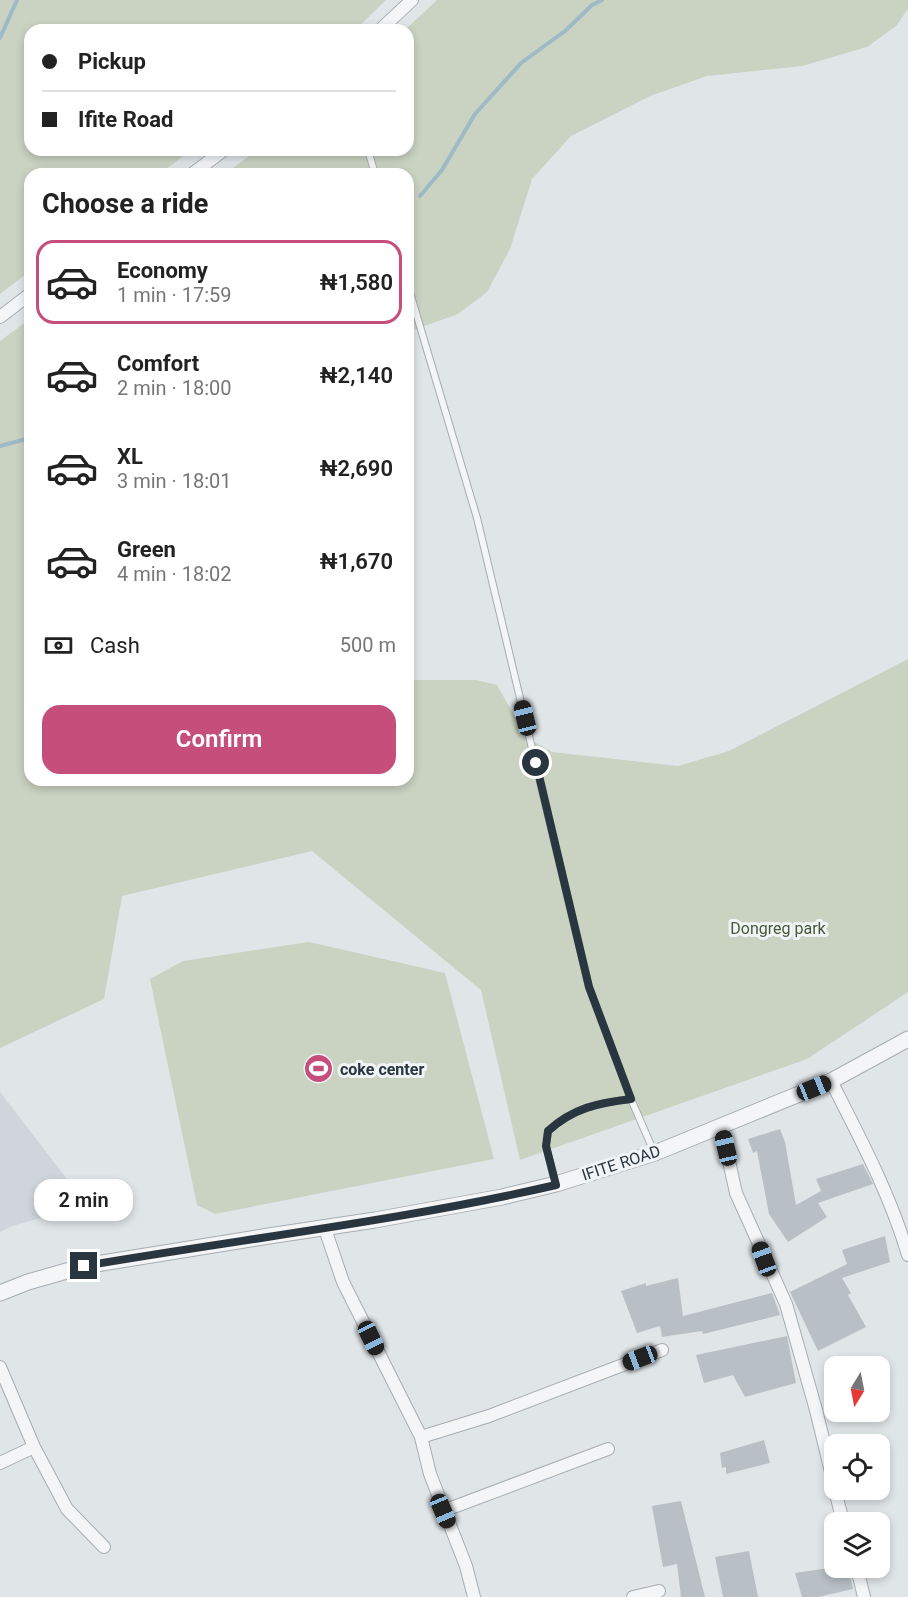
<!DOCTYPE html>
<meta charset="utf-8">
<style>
body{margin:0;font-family:Roboto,sans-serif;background:#f2f2f2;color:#222;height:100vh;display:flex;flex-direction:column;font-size:22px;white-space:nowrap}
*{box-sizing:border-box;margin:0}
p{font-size:20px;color:#767676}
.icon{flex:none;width:33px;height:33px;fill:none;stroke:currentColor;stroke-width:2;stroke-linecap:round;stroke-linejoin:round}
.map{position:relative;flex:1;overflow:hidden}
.sheet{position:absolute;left:24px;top:168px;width:390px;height:618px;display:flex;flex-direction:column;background:#fff;border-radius:18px;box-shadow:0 3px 9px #0003}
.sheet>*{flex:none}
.hud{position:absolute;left:24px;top:24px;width:390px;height:132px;border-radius:18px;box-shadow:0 3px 9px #0003;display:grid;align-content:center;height:132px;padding:0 18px;background:#fff}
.needle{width:39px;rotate:190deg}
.fabs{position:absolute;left:824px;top:1356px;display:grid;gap:12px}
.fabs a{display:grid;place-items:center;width:66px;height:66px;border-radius:12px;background:#fff;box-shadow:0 3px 9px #0003;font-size:30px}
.end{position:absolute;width:27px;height:27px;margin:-14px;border:8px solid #2a363f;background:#fff;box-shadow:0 0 0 3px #fff}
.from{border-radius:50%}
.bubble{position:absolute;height:42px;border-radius:18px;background:#fff;box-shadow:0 3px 9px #0003;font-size:20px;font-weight:600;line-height:42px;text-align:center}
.car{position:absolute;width:18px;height:36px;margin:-18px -9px;border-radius:8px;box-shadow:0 0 4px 2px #0007;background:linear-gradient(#222 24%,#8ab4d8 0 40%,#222 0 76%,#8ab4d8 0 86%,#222 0)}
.hud b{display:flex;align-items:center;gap:21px;height:57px;font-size:22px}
.hud b+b{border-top:2px solid #e0e0e0}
.hud i{width:15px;height:15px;background:#222}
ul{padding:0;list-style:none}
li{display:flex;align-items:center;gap:18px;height:84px;margin:0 12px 9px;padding:0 6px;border:3px solid transparent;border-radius:18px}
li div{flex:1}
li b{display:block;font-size:22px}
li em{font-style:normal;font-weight:600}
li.selected{border-color:#c54e7b}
li>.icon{width:54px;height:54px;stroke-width:1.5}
h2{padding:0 18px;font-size:27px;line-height:72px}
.pay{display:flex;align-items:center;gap:15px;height:66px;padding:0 18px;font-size:22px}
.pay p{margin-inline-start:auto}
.cta{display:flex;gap:12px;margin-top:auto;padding:12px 18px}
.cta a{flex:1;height:69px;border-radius:18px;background:#c54e7b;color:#fff;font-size:24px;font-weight:600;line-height:69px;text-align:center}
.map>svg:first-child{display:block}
</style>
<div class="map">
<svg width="908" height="1597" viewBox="0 0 908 1597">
<rect width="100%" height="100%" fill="#e0e5e8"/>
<path fill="#cfd5da" d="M 0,1092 L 80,1196 L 69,1210 L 12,1226 L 0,1232 Z"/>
<path fill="#cad2c2" d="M 0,0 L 386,0 L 355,30 L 30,30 L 30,150 L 192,150 L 159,174 L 30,174 L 30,271 L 0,294 Z
M 437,0 L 908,0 L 908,9 L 896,26 L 867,47 L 802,66 L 707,76 L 650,96 L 571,136 L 532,179 L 510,249 L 487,292 L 458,314 L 408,332 L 408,174 L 225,174 L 257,150 L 408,150 L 408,30 L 405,30 Z
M 30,319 L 30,780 L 408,780 L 409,680 L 476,680 L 497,685 L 526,737 L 552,752 L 678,766 L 729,751 L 908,659 L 908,992 L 807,1059 L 520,1160 L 481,990 L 312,851 L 122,896 L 104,999 L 0,1048 L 0,341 Z
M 309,942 L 445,973 L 494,1159 L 215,1214 L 197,1205 L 150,979 L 183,961 Z"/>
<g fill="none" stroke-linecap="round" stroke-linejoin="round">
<path stroke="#9ebac6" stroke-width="4" d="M 0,38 L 17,0
M 420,196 L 442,170 L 475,114 L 521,63 L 565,31 L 592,5 L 602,0
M 0,446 L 30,438"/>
</g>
<path fill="#b8c0c5" d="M 780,1129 L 785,1142 L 796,1205 L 821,1191 L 816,1179 L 863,1164 L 873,1184 L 818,1203 L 827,1217 L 788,1242 L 769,1214 L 757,1151 L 753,1153 L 748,1139 Z
M 885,1236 L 890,1262 L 842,1278 L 851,1293 L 848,1295 L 866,1327 L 818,1351 L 790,1292 L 847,1264 L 842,1250 Z
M 678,1278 L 683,1316 L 772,1293 L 780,1315 L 703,1334 L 702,1331 L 662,1337 L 660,1326 L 637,1333 L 621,1291 L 646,1283 L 646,1286 Z
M 787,1336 L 796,1383 L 745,1397 L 733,1375 L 704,1383 L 696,1355 Z
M 764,1440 L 770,1463 L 726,1474 L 726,1467 L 722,1468 L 720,1453 Z
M 681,1501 L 705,1597 L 681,1597 L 677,1564 L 663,1567 L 652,1506 Z
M 749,1551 L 758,1597 L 723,1597 L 715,1557 Z
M 829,1568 L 848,1568 L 853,1589 L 818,1597 L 802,1597 L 795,1573 Z"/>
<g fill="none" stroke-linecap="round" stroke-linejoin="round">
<defs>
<path id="service" d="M 368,150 L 375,174
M 408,286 L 477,518 L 589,987 L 631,1099 L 654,1152
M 555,1183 L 546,1146 L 548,1131 C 573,1108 598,1103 631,1099"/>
<path id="minor" d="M 380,30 L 412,0
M 192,174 L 224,150
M 0,317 L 30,294
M 831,1081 C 860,1138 890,1194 908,1255
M 721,1125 L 736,1193 L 786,1304 L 816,1410 L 834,1484
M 325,1229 L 343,1282 L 421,1437 L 430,1474 L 466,1566 L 474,1597
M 0,1367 L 34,1447 L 67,1509 L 104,1547
M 421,1437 L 489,1416 L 662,1350
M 0,1463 L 34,1447
M 835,1490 L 843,1522
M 443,1511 L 608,1449
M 857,1568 L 864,1597
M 633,1597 L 659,1591"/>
<path id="tertiary" d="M 0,1293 L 28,1282 L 84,1266 L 269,1236 L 375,1220 L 502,1197 L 556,1184 L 655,1153 L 831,1081 L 908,1039"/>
</defs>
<use href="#service" stroke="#a6adb2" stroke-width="8"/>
<use href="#minor" stroke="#a6adb2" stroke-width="14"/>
<use href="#tertiary" stroke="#a6adb2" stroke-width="17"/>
<use href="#service" stroke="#f3f5f7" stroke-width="6"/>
<use href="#minor" stroke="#f3f5f7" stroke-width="12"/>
<use href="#tertiary" stroke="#f3f5f7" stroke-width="15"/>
</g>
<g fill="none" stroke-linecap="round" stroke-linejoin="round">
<path stroke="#2a363f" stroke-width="8" d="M 84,1266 C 241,1239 400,1221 556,1185 L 546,1146 L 548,1131 C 573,1108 598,1103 631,1099 L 589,987 L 536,763"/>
</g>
<defs>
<symbol id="stadium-disc" viewBox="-11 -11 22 22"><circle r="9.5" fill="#c54e7b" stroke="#f0f4f6"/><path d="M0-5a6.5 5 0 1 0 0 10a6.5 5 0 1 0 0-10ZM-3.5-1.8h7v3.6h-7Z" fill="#fff"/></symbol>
</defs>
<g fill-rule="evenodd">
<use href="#stadium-disc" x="302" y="1052" width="33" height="33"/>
</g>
<g text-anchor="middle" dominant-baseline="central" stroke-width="6" stroke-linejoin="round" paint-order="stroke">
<g font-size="16" fill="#465938" stroke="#f0f4f6">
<text x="778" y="928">Dongreg park</text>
</g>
<g font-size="16" font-weight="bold" fill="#2a363f" stroke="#f0f4f6" text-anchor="start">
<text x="340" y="1069">coke center</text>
</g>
<g font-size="16" fill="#2a363f" stroke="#f0f4f6">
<text transform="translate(621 1163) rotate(-18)">IFITE ROAD</text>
</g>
</g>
</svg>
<div class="fabs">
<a><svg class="needle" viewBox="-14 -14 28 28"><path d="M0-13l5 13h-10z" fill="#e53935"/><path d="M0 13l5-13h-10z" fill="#767676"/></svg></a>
<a><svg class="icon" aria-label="locate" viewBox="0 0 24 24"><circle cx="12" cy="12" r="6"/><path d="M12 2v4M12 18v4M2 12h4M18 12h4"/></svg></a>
<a><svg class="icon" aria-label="layers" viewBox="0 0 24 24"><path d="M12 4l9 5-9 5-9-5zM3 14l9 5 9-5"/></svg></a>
</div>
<i class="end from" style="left:536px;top:763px"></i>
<i class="end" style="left:84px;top:1266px"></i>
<div class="bubble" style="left:34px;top:1179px;width:99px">2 min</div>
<i class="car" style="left:525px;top:718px;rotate:346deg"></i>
<i class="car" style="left:814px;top:1088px;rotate:68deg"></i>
<i class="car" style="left:726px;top:1148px;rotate:347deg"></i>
<i class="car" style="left:764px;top:1259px;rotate:340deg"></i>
<i class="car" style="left:371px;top:1338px;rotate:154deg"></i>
<i class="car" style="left:640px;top:1358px;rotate:249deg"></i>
<i class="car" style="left:443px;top:1511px;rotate:157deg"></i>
<div class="hud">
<b><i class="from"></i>Pickup</b>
<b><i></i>Ifite Road</b>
</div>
<section class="sheet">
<h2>Choose a ride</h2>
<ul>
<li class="selected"><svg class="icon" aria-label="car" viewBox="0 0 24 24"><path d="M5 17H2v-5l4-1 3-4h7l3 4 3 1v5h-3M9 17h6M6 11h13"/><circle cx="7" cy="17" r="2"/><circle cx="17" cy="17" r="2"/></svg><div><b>Economy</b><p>1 min · 17:59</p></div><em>₦1,580</em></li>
<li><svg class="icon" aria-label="car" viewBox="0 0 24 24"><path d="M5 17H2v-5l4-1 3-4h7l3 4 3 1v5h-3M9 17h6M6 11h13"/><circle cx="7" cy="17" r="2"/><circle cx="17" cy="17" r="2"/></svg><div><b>Comfort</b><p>2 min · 18:00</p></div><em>₦2,140</em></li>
<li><svg class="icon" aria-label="car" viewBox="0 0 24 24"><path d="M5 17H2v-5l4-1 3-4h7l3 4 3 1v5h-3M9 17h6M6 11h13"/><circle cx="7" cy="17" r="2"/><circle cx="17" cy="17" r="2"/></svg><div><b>XL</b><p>3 min · 18:01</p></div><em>₦2,690</em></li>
<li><svg class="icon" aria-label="car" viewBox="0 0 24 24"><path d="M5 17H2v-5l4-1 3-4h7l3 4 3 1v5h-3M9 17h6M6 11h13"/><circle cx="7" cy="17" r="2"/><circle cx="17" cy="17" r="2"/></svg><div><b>Green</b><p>4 min · 18:02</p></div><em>₦1,670</em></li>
</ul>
<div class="pay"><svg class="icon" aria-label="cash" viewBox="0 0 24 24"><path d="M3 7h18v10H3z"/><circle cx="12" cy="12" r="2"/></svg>Cash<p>500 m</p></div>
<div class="cta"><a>Confirm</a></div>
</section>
</div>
